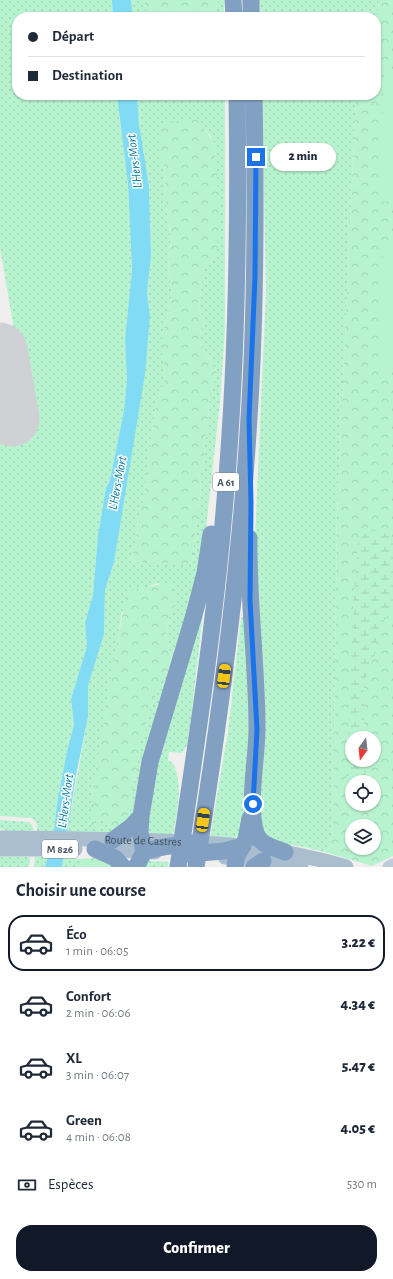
<!DOCTYPE html>
<html lang="fr">
<meta charset="utf-8">
<style>
body{margin:0;font-family:"Alegreya Sans",sans-serif;background:#f2f2f3;color:#1f2937;height:100vh;display:flex;flex-direction:column;font-size:15px;white-space:nowrap}
*{box-sizing:border-box;margin:0}
p{font-size:13px;color:#747a83}
.icon{flex:none;width:22px;height:22px;fill:none;stroke:currentColor;stroke-width:2;stroke-linecap:round;stroke-linejoin:round}
.map{position:relative;height:867px;overflow:hidden}
.drawer{display:flex;flex-direction:column;background:#fff;flex:1}
.drawer>*{flex:none}
.top-card{position:absolute;left:12px;top:12px;width:369px;height:88px;border-radius:16px;box-shadow:0 1px 3px #0004;display:grid;align-content:center;height:88px;padding:0 16px;background:#fff}
.needle{width:26px;rotate:195deg}
.fabs{position:absolute;left:345px;top:731px;display:grid;gap:8px}
.fabs a{display:grid;place-items:center;width:36px;height:36px;border-radius:50%;background:#fff;box-shadow:0 1px 3px #0004;font-size:20px}
.end{position:absolute;width:18px;height:18px;margin:-9px;border:5px solid #1a73e8;background:#fff;box-shadow:0 0 0 2px #fff}
.from{border-radius:50%}
.bubble{position:absolute;height:28px;border-radius:14px;background:#fff;box-shadow:0 1px 3px #0004;font-size:13px;font-weight:800;line-height:28px;text-align:center}
.car{position:absolute;width:12px;height:24px;margin:-12px -6px;border-radius:5px;box-shadow:0 0 3px 1px #0007;background:linear-gradient(#f5c518 24%,#345 0 40%,#f5c518 0 76%,#345 0 86%,#f5c518 0)}
.top-card b{display:flex;align-items:center;gap:14px;height:38px;font-size:15px}
.top-card b+b{border-top:1px solid #e0e1e3}
.top-card i{width:10px;height:10px;background:#1f2937}
ul{padding:0;list-style:none}
li{display:flex;align-items:center;gap:12px;height:56px;margin:0 8px 6px;padding:0 8px;border:2px solid transparent;border-radius:16px}
li div{flex:1}
li b{display:block;font-size:15px}
li em{font-style:normal;font-weight:800}
li.active{border-color:#111827}
li>.icon{width:36px;height:36px;stroke-width:1.5}
h2{padding:0 16px;font-size:18px;line-height:48px}
.pay{display:flex;align-items:center;gap:10px;height:44px;padding:0 16px;font-size:15px}
.pay p{margin-inline-start:auto}
.primary-button{display:flex;gap:8px;margin-top:auto;padding:8px 16px}
.primary-button a{flex:1;height:46px;border-radius:16px;background:#111827;color:#fff;font-size:16px;font-weight:800;line-height:46px;text-align:center}
.map>svg:first-child{display:block}
</style>
<div class="map">
<svg width="393" height="867" viewBox="0 0 393 867">
<defs>
<pattern id="grass-dots" width="8" height="8" patternUnits="userSpaceOnUse"><rect width="8" height="8" fill="#b8f3d0"/><path d="M2 2h.1M6 6h.1" fill="none" stroke="#a0d2b5" stroke-width="1.8" stroke-linecap="round"/></pattern>
<pattern id="forest-crowns" width="20" height="18" patternUnits="userSpaceOnUse"><rect width="20" height="18" fill="#b8f3d0"/><path d="M2 6a3 3 0 1 1 6 0M12 15a3 3 0 1 1 6 0" fill="none" stroke="#a0d2b5"/></pattern>
<pattern id="wetland-marsh" width="20" height="14" patternUnits="userSpaceOnUse"><rect width="20" height="14" fill="#b8f3d0"/><path d="M1 5h8M5 5V1M11 12h8M15 12V8" fill="none" stroke="#a0d2b5"/></pattern>
</defs>
<rect width="100%" height="100%" fill="#f1eeee"/>
<path fill="url(#grass-dots)" fill-rule="evenodd" d="M 0,0 L 112,0 L 113,17 L 17,17 L 17,95 L 117,95 L 128,184 L 132,270 L 125,339 L 127,380 L 124,410 L 110,480 L 106,488 L 98,535 L 93,595 L 85,623 L 87,646 L 71,699 L 74,725 L 67,751 L 57,804 L 54,831 L 37,831 L 37,824 L 32,818 L 0,816 L 0,422 L 29,417 L 0,248 Z
M 131,0 L 144,0 L 148,17 L 133,17 Z
M 218,0 L 224,0 L 224,17 L 214,17 Z
M 259,0 L 379,0 L 376,29 L 376,17 L 259,17 Z
M 137,95 L 157,95 L 163,101 L 209,99 L 217,95 L 225,95 L 225,330 L 220,402 L 205,538 L 201,564 L 132,821 L 109,833 L 67,832 L 88,717 L 88,686 L 104,634 L 105,590 L 114,562 L 150,316 L 147,292 L 151,256 L 149,186 L 139,124 ZM 202,128 L 210,135 L 215,145 L 217,254 L 203,269 L 199,309 L 205,321 L 199,341 L 217,372 L 210,394 L 203,465 L 199,475 L 201,486 L 193,554 L 194,562 C 175,566 170,563 152,562 C 142,561 141,564 131,560 L 136,542 L 138,517 L 144,499 L 155,412 L 160,390 L 166,379 L 162,356 L 162,336 L 172,293 L 168,267 L 171,239 L 167,214 L 164,166 L 159,157 ZM 158,583 L 176,601 L 170,613 L 166,634 L 171,658 L 170,667 L 162,680 L 147,717 L 146,730 L 140,741 L 140,751 L 131,797 L 130,811 L 112,828 L 108,823 L 98,818 L 96,824 L 91,800 L 122,612 L 144,588 Z
M 262,95 L 356,95 L 337,514 L 333,823 L 328,853 L 304,847 L 272,842 L 261,831 L 253,583 L 266,292 Z
M 202,613 L 203,613 L 188,744 L 182,753 L 169,752 L 168,761 L 172,762 C 185,783 176,814 173,837 L 151,834 L 147,830 L 156,768 Z
M 243,617 L 246,617 L 250,773 L 241,833 L 234,838 L 210,838 L 228,731 L 241,618 Z
M 0,820 L 29,822 L 32,825 L 34,830 L 12,832 L 0,829 Z
M 0,857 L 30,857 L 29,867 L 0,867 Z
M 35,857 L 47,857 L 45,867 L 34,867 Z
M 63,859 L 80,859 L 80,867 L 62,867 Z
M 149,861 L 169,862 L 168,867 L 143,867 Z"/>
<path fill="url(#forest-crowns)" fill-rule="evenodd" d="M 144,0 L 218,0 L 214,17 L 148,17 Z
M 379,0 L 393,0 L 393,856 L 372,866 L 328,853 L 333,823 L 337,514 L 356,95 L 376,95 L 376,29 ZM 352,738 L 374,738 L 374,760 L 352,760 ZM 352,782 L 374,782 L 374,804 L 352,804 ZM 352,826 L 374,826 L 374,848 L 352,848 Z
M 157,95 L 217,95 L 217,96 L 209,99 L 163,101 Z
M 197,119 C 202,128 210,135 215,145 L 220,219 L 217,254 L 203,269 L 199,309 L 205,321 L 199,341 L 217,372 L 210,394 L 203,465 L 199,475 L 201,486 L 193,554 L 194,562 C 175,566 170,563 152,562 C 143,561 141,564 131,560 L 136,542 L 138,517 L 144,498 L 155,412 L 160,390 L 166,379 L 162,356 L 162,336 L 172,293 L 168,267 L 171,239 L 167,214 L 164,166 L 159,157 L 162,128 L 165,122 Z
M 171,582 L 176,601 L 170,613 L 166,634 L 171,658 L 170,667 L 162,680 L 147,717 L 146,730 L 140,741 L 140,751 L 131,797 L 130,811 L 121,824 L 111,828 L 108,823 L 98,818 L 96,824 L 100,826 L 101,830 L 97,833 L 90,823 L 91,800 L 116,646 L 128,590 C 143,589 156,584 171,582 Z
M 93,858 L 112,865 L 112,867 L 80,867 L 80,859 Z"/>
<path fill="url(#wetland-marsh)" d="M 370,529 L 384,532 L 393,540 L 393,609 L 380,626 L 376,651 L 364,684 L 364,738 L 352,738 L 352,760 L 365,760 L 366,782 L 352,782 L 352,790 L 350,789 L 346,779 L 354,594 L 358,540 Z"/>
<path fill="#b8f3d0" d="M 384,73 L 393,73 L 393,202 L 379,201 Z
M 383,244 L 393,244 L 393,367 L 378,366 Z"/>
<path fill="#81dbf4" d="M 112,0 L 131,0 L 133,17 L 113,17 Z
M 117,95 L 137,95 L 139,124 L 149,186 L 151,256 L 147,292 L 150,316 L 145,374 L 114,562 L 105,590 L 104,634 L 88,686 L 88,717 L 76,775 L 62,867 L 45,867 L 54,831 L 57,804 L 67,751 L 74,725 L 71,699 L 87,646 L 85,623 L 93,595 L 98,535 L 106,488 L 110,480 L 124,410 L 127,380 L 125,339 L 132,270 L 128,184 Z"/>
<g fill="none" stroke-linecap="round" stroke-linejoin="round">
<path stroke="#d0d1d4" stroke-width="22" d="M 0,413 L 5,407 L 8,395"/>
<path stroke="#d0d1d4" stroke-width="55" d="M 0,350 L 12,419"/>
<path stroke="#bfccda" stroke-width="13" d="M 389,867 L 393,865"/>
<g stroke="#abbed0" stroke-width="15">
<path id="s1" d="M 0,838 C 43,838 87,839 130,840 C 203,842 276,845 346,867"/>
<path d="M 0,849 L 75,849"/>
<path d="M 101,849 L 155,852"/>
<path d="M 225,857 L 263,861 L 301,867"/>
</g>
<path stroke="#81a0c2" stroke-width="17" d="M 233,0 L 234,17
M 251,0 L 251,17
M 249,538 C 248,602 257,665 257,729 C 257,759 247,805 256,833 C 259,845 275,848 285,852
M 113,840 L 132,826 L 141,816 L 150,762 L 194,615 L 205,573 L 211,534
M 95,849 L 115,858 L 123,867
M 144,852 C 159,846 176,846 192,843
M 188,854 L 224,851 L 243,846
M 136,867 L 144,852 L 140,832 L 141,816
M 178,867 C 196,745 215,623 225,500 C 237,365 239,230 237,95
M 196,867 C 220,718 240,569 249,418 C 256,311 256,203 254,95
M 235,867 L 236,858 L 246,839 L 250,818
M 254,867 L 263,861"/>
</g>
<g fill="none" stroke-linecap="round" stroke-linejoin="round">
<path stroke="#1a73e8" stroke-width="5" d="M 253,804 L 257,730 L 250,600 L 251,503 L 249,419 L 255,277 L 256,157"/>
</g>
<g text-anchor="middle" dominant-baseline="central" stroke-width="3" stroke-linejoin="round" paint-order="stroke">
<g fill="#fff" stroke="#7d868e" stroke-width="1">
<rect x="213" y="473" width="26" height="18" rx="3"/>
<rect x="42" y="840" width="36" height="18" rx="3"/>
</g>
<g font-size="11" font-weight="bold" fill="#45525e">
<text x="226" y="482">A 61</text>
<text x="60" y="849">M 826</text>
</g>
<g font-size="12" fill="#45525e" stroke="#fff">
<text stroke="none"><textPath href="#s1" startOffset="143">Route de Castres</textPath></text>
</g>
<g font-size="13" font-style="italic" fill="#037b9d" stroke="#fff">
<text transform="translate(135 161) rotate(-97)">L'Hers-Mort</text>
<text transform="translate(118 483) rotate(-79)">L'Hers-Mort</text>
<text transform="translate(66 801) rotate(-82)">L'Hers-Mort</text>
</g>
</g>
</svg>
<div class="fabs">
<a><svg class="needle" viewBox="-14 -14 28 28"><path d="M0-13l5 13h-10z" fill="#e53935"/><path d="M0 13l5-13h-10z" fill="#747a83"/></svg></a>
<a><svg class="icon" aria-label="locate" viewBox="0 0 24 24"><circle cx="12" cy="12" r="6"/><path d="M12 2v4M12 18v4M2 12h4M18 12h4"/></svg></a>
<a><svg class="icon" aria-label="layers" viewBox="0 0 24 24"><path d="M12 4l9 5-9 5-9-5zM3 14l9 5 9-5"/></svg></a>
</div>
<i class="end from" style="left:253px;top:804px"></i>
<i class="end" style="left:256px;top:157px"></i>
<div class="bubble" style="left:270px;top:143px;width:66px">2 min</div>
<i class="car" style="left:224px;top:676px;rotate:7deg"></i>
<i class="car" style="left:203px;top:820px;rotate:8deg"></i>
<div class="top-card">
<b><i class="from"></i>Départ</b>
<b><i></i>Destination</b>
</div>
</div>
<section class="drawer">
<h2>Choisir une course</h2>
<ul>
<li class="active"><svg class="icon" aria-label="car" viewBox="0 0 24 24"><path d="M5 17H2v-5l4-1 3-4h7l3 4 3 1v5h-3M9 17h6M6 11h13"/><circle cx="7" cy="17" r="2"/><circle cx="17" cy="17" r="2"/></svg><div><b>Éco</b><p>1 min · 06:05</p></div><em>3.22 €</em></li>
<li><svg class="icon" aria-label="car" viewBox="0 0 24 24"><path d="M5 17H2v-5l4-1 3-4h7l3 4 3 1v5h-3M9 17h6M6 11h13"/><circle cx="7" cy="17" r="2"/><circle cx="17" cy="17" r="2"/></svg><div><b>Confort</b><p>2 min · 06:06</p></div><em>4.34 €</em></li>
<li><svg class="icon" aria-label="car" viewBox="0 0 24 24"><path d="M5 17H2v-5l4-1 3-4h7l3 4 3 1v5h-3M9 17h6M6 11h13"/><circle cx="7" cy="17" r="2"/><circle cx="17" cy="17" r="2"/></svg><div><b>XL</b><p>3 min · 06:07</p></div><em>5.47 €</em></li>
<li><svg class="icon" aria-label="car" viewBox="0 0 24 24"><path d="M5 17H2v-5l4-1 3-4h7l3 4 3 1v5h-3M9 17h6M6 11h13"/><circle cx="7" cy="17" r="2"/><circle cx="17" cy="17" r="2"/></svg><div><b>Green</b><p>4 min · 06:08</p></div><em>4.05 €</em></li>
</ul>
<div class="pay"><svg class="icon" aria-label="cash" viewBox="0 0 24 24"><path d="M3 7h18v10H3z"/><circle cx="12" cy="12" r="2"/></svg>Espèces<p>530 m</p></div>
<div class="primary-button"><a>Confirmer</a></div>
</section>
